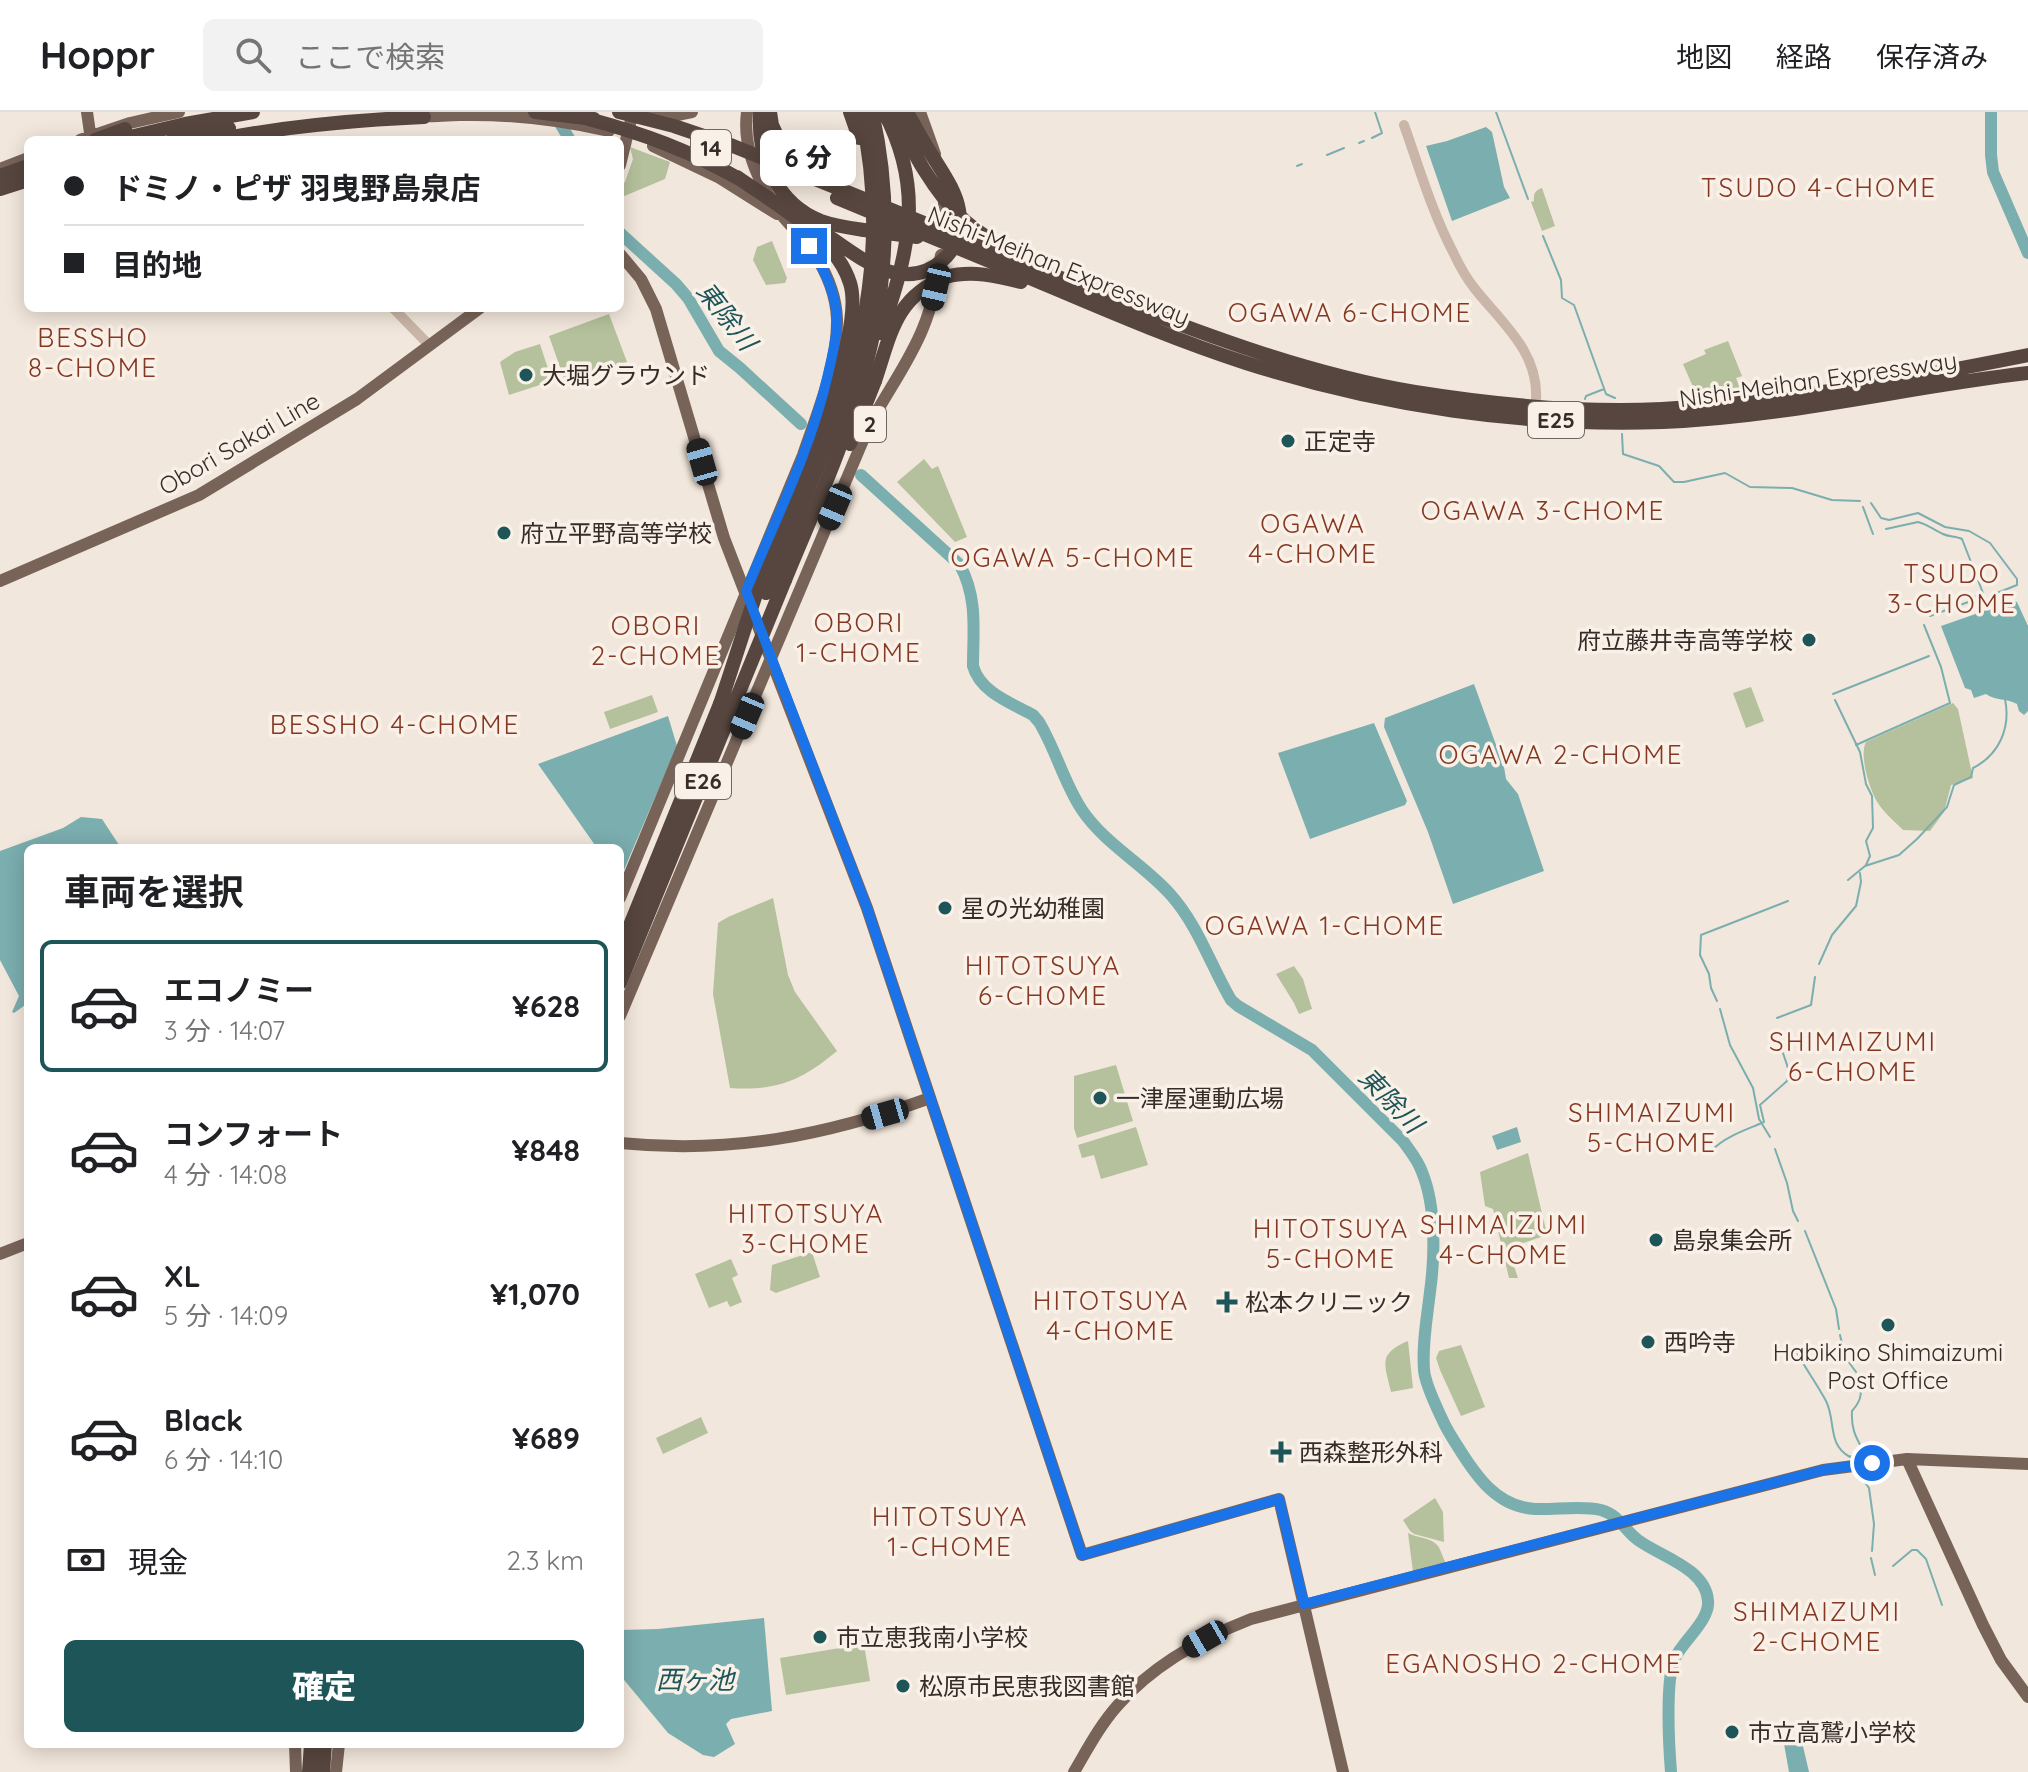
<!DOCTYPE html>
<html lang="ja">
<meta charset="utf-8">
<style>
body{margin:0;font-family:Quicksand,"Noto Sans JP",sans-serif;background:#f2f2f2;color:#202124;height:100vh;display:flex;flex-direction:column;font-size:30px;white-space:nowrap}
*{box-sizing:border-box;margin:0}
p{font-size:26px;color:#757577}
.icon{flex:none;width:44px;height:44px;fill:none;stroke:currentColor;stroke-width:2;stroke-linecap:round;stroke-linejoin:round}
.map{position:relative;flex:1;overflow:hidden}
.drawer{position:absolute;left:24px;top:732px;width:600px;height:904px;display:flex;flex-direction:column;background:#fff;border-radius:12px;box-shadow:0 4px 20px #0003}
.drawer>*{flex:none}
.guide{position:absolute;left:24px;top:24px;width:600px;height:176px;border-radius:12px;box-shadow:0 4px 20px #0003;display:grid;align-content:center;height:176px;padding:0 40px;background:#fff}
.end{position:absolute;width:36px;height:36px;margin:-18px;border:10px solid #1a73e8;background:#fff;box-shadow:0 0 0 4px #fff}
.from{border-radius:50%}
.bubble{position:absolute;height:56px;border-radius:12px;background:#fff;box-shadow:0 4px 20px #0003;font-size:26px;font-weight:800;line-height:56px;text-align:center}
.car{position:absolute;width:24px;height:48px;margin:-24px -12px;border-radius:10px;box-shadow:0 0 6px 2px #0007;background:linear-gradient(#222 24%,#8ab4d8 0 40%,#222 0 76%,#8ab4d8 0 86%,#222 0)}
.guide b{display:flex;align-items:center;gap:28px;height:76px;font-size:30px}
.guide b+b{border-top:2px solid #e0e0e0}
.guide i{width:20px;height:20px;background:#202124}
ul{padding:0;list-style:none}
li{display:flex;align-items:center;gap:24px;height:132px;margin:0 16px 12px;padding:0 24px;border:4px solid transparent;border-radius:12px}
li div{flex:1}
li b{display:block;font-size:30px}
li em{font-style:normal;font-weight:800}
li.current{border-color:#1e5558}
li>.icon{width:72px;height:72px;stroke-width:1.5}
h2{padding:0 40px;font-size:36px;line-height:96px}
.pay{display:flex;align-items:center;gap:20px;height:88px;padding:0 40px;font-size:30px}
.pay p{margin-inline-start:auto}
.cta{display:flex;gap:16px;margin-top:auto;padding:16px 40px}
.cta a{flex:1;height:92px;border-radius:12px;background:#1e5558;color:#fff;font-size:32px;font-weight:800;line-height:92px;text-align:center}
header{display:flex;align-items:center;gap:48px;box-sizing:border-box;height:112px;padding:0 40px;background:#fff;border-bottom:2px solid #e0e0e0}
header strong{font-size:38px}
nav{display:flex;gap:44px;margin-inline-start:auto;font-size:28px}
.search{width:560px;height:72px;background:#f2f2f2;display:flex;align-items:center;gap:20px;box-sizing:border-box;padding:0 28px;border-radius:12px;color:#757577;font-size:30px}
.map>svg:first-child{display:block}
</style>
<header>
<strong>Hoppr</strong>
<div class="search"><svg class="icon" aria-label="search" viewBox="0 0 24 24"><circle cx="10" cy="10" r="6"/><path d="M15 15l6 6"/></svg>ここで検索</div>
<nav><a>地図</a><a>経路</a><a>保存済み</a></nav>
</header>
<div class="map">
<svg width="2028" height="1660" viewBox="0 0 2028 1660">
<rect width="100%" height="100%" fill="#f2e7dc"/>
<path fill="#b5c19c" d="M 630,35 L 670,50 L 665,67 L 622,85 L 620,75 L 625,70 L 633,47 Z
M 1542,76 L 1555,114 L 1542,119 L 1531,90 L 1534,89 C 1533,81 1536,78 1542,76 Z
M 772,129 L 787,166 L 785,171 L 766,173 L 753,148 L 757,135 Z
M 609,202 L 627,250 L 566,272 L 549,224 Z
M 1728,229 L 1742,264 L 1736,266 L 1741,279 L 1697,284 L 1683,252 L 1706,242 L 1704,238 Z
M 540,232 L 552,269 L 509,283 L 500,250 L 515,240 Z
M 924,347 L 932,357 L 938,354 L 967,425 L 955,430 L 897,370 Z
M 1751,575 L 1764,609 L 1746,616 L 1733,581 Z
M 652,583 L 658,600 L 610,617 L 604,600 Z
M 1953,591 L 1958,597 L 1973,666 L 1951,673 L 1944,700 L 1930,719 L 1903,718 C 1894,709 1882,699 1876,688 C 1869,675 1859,643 1866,630 Z
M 773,786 L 788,863 L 795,880 L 837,939 C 801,969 777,979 730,976 L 713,882 L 718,811 L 728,805 Z
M 1294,854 L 1303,867 L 1312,897 L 1299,902 L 1294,891 L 1276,862 Z
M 1116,953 L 1133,1009 L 1077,1026 L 1074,1016 L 1074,964 Z
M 1136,1015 L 1148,1053 L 1101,1067 L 1094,1043 L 1082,1046 L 1078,1033 Z
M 1528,1041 L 1547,1123 L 1508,1136 L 1518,1166 L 1509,1166 L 1493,1097 L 1485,1094 L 1480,1060 Z
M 812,1140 L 820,1165 L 776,1181 L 770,1178 L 772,1153 Z
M 731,1147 L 738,1163 L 732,1166 L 742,1190 L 730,1195 L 727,1189 L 709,1196 L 695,1162 Z
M 1408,1229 L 1413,1276 L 1391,1280 C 1385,1253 1377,1242 1408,1229 Z
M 1461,1233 L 1485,1295 L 1461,1304 L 1440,1258 L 1436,1246 L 1439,1239 Z
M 701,1305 L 708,1321 L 663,1342 L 656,1326 Z
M 1435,1386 L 1443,1400 L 1444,1430 L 1414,1422 L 1410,1419 L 1403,1408 Z
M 1408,1421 C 1416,1426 1429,1425 1436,1432 C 1441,1436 1442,1445 1446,1451 L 1413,1460 Z
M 864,1532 L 870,1569 L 786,1583 L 780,1546 Z"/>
<path fill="#7baeaf" d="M 1486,15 L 1492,20 L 1504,75 L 1510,86 L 1452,109 L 1426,34 L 1447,29 Z
M 2013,489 L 2017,490 L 2028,514 L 2028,599 L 2024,603 L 2019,599 L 2017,592 C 2007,586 1996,589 1986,582 L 1974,586 L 1971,578 L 1965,576 L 1941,514 Z
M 1474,572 L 1504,655 L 1506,667 L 1518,682 L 1544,759 L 1453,792 L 1428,720 L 1384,615 L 1385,606 Z
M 668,604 L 677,634 L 620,767 L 620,736 L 597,736 L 538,652 Z
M 1374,611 L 1407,689 L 1405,693 L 1310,727 L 1278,641 Z
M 81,705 L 102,707 L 121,736 L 28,736 L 28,891 L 14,901 L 12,900 L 19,884 L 0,848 L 0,739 L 63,716 Z
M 1517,1015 L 1521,1030 L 1497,1038 L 1492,1024 Z
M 764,1506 L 772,1599 L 731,1607 L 726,1612 L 735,1632 L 714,1645 L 703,1643 L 668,1621 L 620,1563 L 620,1518 L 658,1517 Z
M 1802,1630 L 1809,1660 L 1789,1660 L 1784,1632 Z"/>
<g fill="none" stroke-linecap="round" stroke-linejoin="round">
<path stroke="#7baeaf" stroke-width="2" d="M 1496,0 L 1528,87
M 1372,26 L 1382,21 L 1375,0
M 1359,31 L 1364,29
M 1327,43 L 1344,36
M 1297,54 L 1302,52
M 1543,124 L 1561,168 L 1562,186 L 1574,193 L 1606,282 L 1615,286
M 1585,287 L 1586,284 L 1604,277
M 1622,322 L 1623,342 L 1659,354 L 1674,370 L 1684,370 L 1725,361 L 1750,375 L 1792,376 L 1832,388 L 1860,389
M 1871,391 L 1881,406 L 1889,408 L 1918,401 L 1945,415 L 1969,419 L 1990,431 L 2017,467 L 2017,473 L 1992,483
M 1863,395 L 1873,422
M 1886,417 L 1918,410 C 1927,412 1934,418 1943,422 C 1949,425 1956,424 1962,427 L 1983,481 L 1970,487 L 1971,489
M 1930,504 L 1982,485
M 1833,582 L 1929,544
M 1835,588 L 1860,640 L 1866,672 L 1872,684 L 1873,716 L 1866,729 L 1870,744 L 1866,753
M 1856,633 L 1950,591 L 1941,555 L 1924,513
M 1848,768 L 1865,754 L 1899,743 L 1917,727 L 1947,695 L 1954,673 L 1971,665 L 1973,656 C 1999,643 2011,616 2005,587
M 1819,852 L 1832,823 L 1856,794 L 1861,770 L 1860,761
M 1717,889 L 1711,876 L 1709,862 L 1700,843 L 1701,823 L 1788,789
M 1720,897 L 1730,933 L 1753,976 L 1759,1007 L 1770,1025
M 1777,906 L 1811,893 L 1815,865
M 1777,926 L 1780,933
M 1775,1037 L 1787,1071 L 1793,1099 L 1798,1109
M 1712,1038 C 1726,1024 1746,1018 1764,1010 L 1760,993 L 1787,969 C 1791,959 1786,951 1783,941
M 1805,1119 L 1836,1197 L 1839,1217
M 1840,1223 L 1845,1245 L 1856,1260
M 1796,1239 C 1805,1256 1817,1272 1826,1289 C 1836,1308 1827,1333 1850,1345 L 1863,1338 C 1855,1324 1851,1316 1852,1299 C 1863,1287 1862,1279 1858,1265
M 1858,1361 L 1869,1376 L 1874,1412 L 1872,1439
M 1871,1446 L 1875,1463
M 1893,1454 L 1912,1438 L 1917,1438 L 1926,1447 L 1942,1493"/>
<path stroke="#7baeaf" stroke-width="12" d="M 1991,0 L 1991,43 L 1993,60 L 2028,141
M 555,3 L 570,28
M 620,121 L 676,172 L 688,186 L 719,239 L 740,256 L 801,312
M 861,363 L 960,453 C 978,487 973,518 973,554 C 980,580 1011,591 1033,603 L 1039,610 C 1056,638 1064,671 1082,698 C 1105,732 1143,752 1170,782 C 1198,813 1210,852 1231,888 L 1238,894 L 1312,938 L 1403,1029 C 1410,1039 1418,1048 1422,1060 C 1436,1094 1435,1143 1430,1180 C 1427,1206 1422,1232 1424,1258 C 1425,1272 1437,1296 1443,1309 C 1447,1318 1453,1327 1458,1335 C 1476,1364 1497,1395 1535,1397 C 1555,1398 1582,1393 1601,1398 C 1621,1404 1623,1417 1638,1428 C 1659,1444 1706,1456 1708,1489 C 1710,1508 1683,1529 1675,1546 C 1665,1567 1669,1635 1671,1660"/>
<path stroke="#cab6a8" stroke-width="10" d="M 1404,13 C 1419,55 1432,100 1453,140 C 1459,153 1466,166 1475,177 C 1502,211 1539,240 1536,288
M 393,196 L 430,234"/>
<path stroke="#786359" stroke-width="12" d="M 87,0 L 91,28
M 920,0 L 935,42
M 651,3 L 667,5 L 692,0
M 417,4 C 431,5 446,3 460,3 C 509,2 561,8 609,19
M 80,28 L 130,11 L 179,0
M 653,34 L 718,65 L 777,102
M 620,53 L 633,0
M 0,57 L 28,46
M 944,125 L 944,83
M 620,142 L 641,167 L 656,197 L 724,426 L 867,796 L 1082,1443 L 1279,1387 L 1343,1660
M 0,469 L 199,383 L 357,287 L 480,196
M 620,786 L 803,343 C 817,302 838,251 837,207 C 836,181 824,155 809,134 C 800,122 789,113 781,102 C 759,72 742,37 747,0
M 620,904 L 869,314 C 886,281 909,251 923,216 C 933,192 937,168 941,143
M 620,1031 C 731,1042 825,1024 930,986
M 0,1142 L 28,1131
M 1907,1347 L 1983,1513 L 2001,1548 L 2028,1585
M 295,1632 L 296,1660
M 336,1660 L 339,1632
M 1074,1660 C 1087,1638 1100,1613 1118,1593 C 1153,1553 1202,1526 1251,1507 L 1823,1358 L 1907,1347 L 2028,1352"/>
<path stroke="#57463f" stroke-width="14" d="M 760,0 C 757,45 777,92 821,109 C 835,114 850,116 864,118
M 770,0 L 772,13 L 778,26
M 850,0 L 859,26
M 95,28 L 125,17
M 117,28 L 185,12 L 253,0
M 172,28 L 229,16
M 217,28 C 286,14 355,8 424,5
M 0,64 L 28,54
M 0,77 L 28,68
M 999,153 C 1081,187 1162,224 1246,251 C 1380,294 1523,315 1663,310 C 1787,305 1906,275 2028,261
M 946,165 C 971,158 997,164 1021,170
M 1108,185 C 1208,224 1309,262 1415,280 C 1496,293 1580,301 1662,297 C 1786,290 1907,267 2028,243
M 881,221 C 908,141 926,79 884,0
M 835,312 C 872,209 885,108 861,0
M 850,332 L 875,269
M 785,468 C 810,407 838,347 857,285 C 886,192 894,95 872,0
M 620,838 L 720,592
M 309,1660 L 311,1632
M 323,1660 L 325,1632"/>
<path stroke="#57463f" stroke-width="14" d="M 535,0 L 594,7
M 619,0 L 674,14 L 733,34 L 1108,185
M 893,0 C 912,38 933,80 965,109 C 978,120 992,129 1007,137
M 585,6 C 642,21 691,39 743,69
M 778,26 L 794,44 L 823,62
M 837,86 L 999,153
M 864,118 L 917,125
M 821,119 C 858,144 905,187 947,144 C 958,132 962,114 959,98 C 956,80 945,64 935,48 C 925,33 916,16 907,0
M 875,269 C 891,222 895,185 946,165
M 766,481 L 835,312
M 720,592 C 737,542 752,491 770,442 C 792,387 867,224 850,171 C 836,125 775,92 737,65
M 620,871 L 785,468"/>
</g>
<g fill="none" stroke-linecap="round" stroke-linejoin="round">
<path stroke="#1a73e8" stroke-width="10" d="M 809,134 C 824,156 836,180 837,208 C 837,226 832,244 828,262 C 811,338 775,408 746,479 L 867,796 L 1082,1443 L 1279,1387 L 1304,1492 L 1823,1358 L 1872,1351"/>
</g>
<g fill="#1e5558" stroke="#f9f1e8" stroke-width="3">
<circle cx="526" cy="263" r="8"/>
<circle cx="1288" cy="329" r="8"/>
<circle cx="504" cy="421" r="8"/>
<circle cx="1809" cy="528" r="8"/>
<circle cx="945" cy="796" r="8"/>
<circle cx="1100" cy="986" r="8"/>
<circle cx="1656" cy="1128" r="8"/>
<path d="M1223 1178h8v8h8v8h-8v8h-8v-8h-8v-8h8z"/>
<circle cx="1888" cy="1213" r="8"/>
<circle cx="1648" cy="1230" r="8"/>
<path d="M1277 1328h8v8h8v8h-8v8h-8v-8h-8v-8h8z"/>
<circle cx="820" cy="1525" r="8"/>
<circle cx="903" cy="1574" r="8"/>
<circle cx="1732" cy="1620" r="8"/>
</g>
<g text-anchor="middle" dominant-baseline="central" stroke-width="7" stroke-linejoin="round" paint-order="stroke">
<g fill="#f9f1e8" stroke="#716762" stroke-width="2">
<rect x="691" y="18" width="40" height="36" rx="6"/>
<rect x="1528" y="290" width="56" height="36" rx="6"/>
<rect x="854" y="294" width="32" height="36" rx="6"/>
<rect x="675" y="651" width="56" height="36" rx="6"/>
</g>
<g font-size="22" font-weight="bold" fill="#372c28">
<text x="711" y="36">14</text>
<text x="1556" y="308">E25</text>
<text x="870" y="312">2</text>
<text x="703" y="669">E26</text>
</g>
<g font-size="24" fill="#372c28" stroke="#f9f1e8">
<text transform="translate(1059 153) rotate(22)">Nishi-Meihan Expressway</text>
<text transform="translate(1818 267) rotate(-8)">Nishi-Meihan Expressway</text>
<text transform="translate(239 331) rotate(-30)">Obori Sakai Line</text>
</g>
<g font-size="24" fill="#372c28" stroke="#f9f1e8" text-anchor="start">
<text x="542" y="263">大堀グラウンド</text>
<text x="1304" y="329">正定寺</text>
<text x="520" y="421">府立平野高等学校</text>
<text x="1793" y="528" text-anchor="end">府立藤井寺高等学校</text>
<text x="961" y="796">星の光幼稚園</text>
<text x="1116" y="986">一津屋運動広場</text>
<text x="1672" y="1128">島泉集会所</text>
<text x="1245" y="1190">松本クリニック</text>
<text x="1664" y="1230">西吟寺</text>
<text x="1888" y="1240" text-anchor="middle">Habikino Shimaizumi<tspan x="1888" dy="28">Post Office</tspan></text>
<text x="1299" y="1340">西森整形外科</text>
<text x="836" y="1525">市立恵我南小学校</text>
<text x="919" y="1574">松原市民恵我図書館</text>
<text x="1748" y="1620">市立高鷲小学校</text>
</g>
<g font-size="26" letter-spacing="2" fill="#853721" stroke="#f9f1e8">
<text x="1819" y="75">TSUDO 4-CHOME</text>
<text x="1350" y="200">OGAWA 6-CHOME</text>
<text x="93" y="225">BESSHO<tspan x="93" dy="30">8-CHOME</tspan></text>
<text x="1543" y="398">OGAWA 3-CHOME</text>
<text x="1313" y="411">OGAWA<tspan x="1313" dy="30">4-CHOME</tspan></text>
<text x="1073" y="445">OGAWA 5-CHOME</text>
<text x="1952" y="461">TSUDO<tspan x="1952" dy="30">3-CHOME</tspan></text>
<text x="859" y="510">OBORI<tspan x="859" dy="30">1-CHOME</tspan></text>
<text x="656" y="513">OBORI<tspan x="656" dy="30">2-CHOME</tspan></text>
<text x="395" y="612">BESSHO 4-CHOME</text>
<text x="1561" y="642">OGAWA 2-CHOME</text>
<text x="1325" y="813">OGAWA 1-CHOME</text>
<text x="1043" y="853">HITOTSUYA<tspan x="1043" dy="30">6-CHOME</tspan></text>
<text x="1853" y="929">SHIMAIZUMI<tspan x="1853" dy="30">6-CHOME</tspan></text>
<text x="1652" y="1000">SHIMAIZUMI<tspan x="1652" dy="30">5-CHOME</tspan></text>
<text x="806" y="1101">HITOTSUYA<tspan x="806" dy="30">3-CHOME</tspan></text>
<text x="1504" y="1112">SHIMAIZUMI<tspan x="1504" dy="30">4-CHOME</tspan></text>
<text x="1331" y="1116">HITOTSUYA<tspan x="1331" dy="30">5-CHOME</tspan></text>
<text x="1111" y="1188">HITOTSUYA<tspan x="1111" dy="30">4-CHOME</tspan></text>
<text x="950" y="1404">HITOTSUYA<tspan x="950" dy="30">1-CHOME</tspan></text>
<text x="1817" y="1499">SHIMAIZUMI<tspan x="1817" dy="30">2-CHOME</tspan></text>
<text x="1534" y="1551">EGANOSHO 2-CHOME</text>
</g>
<g font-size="26" font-style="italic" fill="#1e5558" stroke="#f9f1e8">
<text transform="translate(727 204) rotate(52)">東除川</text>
<text transform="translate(1391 988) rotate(46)">東除川</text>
<text x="695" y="1567">西ヶ池</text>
</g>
</g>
</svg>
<i class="end from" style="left:1872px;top:1351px"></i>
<i class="end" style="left:809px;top:134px"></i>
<div class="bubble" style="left:760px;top:18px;width:96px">6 分</div>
<i class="car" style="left:936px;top:175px;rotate:193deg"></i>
<i class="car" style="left:702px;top:350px;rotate:344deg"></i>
<i class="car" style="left:835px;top:395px;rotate:203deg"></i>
<i class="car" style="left:747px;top:604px;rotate:203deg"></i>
<i class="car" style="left:885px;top:1002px;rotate:254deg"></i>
<i class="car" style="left:1205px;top:1527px;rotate:240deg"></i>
<div class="guide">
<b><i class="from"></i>ドミノ・ピザ 羽曳野島泉店</b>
<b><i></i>目的地</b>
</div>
<section class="drawer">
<h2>車両を選択</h2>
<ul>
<li class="current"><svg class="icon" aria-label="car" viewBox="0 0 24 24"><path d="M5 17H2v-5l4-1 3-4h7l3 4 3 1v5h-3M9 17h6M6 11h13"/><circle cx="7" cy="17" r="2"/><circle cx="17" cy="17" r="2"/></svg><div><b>エコノミー</b><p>3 分 · 14:07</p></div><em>¥628</em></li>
<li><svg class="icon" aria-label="car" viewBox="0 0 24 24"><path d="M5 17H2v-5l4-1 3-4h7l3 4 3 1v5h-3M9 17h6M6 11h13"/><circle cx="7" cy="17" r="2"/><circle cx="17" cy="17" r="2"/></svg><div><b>コンフォート</b><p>4 分 · 14:08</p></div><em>¥848</em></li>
<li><svg class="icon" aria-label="car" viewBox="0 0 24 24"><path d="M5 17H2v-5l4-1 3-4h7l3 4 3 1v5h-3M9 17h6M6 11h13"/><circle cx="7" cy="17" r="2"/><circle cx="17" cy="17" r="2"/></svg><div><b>XL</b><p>5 分 · 14:09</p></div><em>¥1,070</em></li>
<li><svg class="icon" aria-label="car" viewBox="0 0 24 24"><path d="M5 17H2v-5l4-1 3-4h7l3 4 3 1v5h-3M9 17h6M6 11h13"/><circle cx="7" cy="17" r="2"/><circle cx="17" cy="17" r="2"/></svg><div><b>Black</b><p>6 分 · 14:10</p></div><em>¥689</em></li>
</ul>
<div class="pay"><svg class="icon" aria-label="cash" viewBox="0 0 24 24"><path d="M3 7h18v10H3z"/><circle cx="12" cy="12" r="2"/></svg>現金<p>2.3 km</p></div>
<div class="cta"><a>確定</a></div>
</section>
</div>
